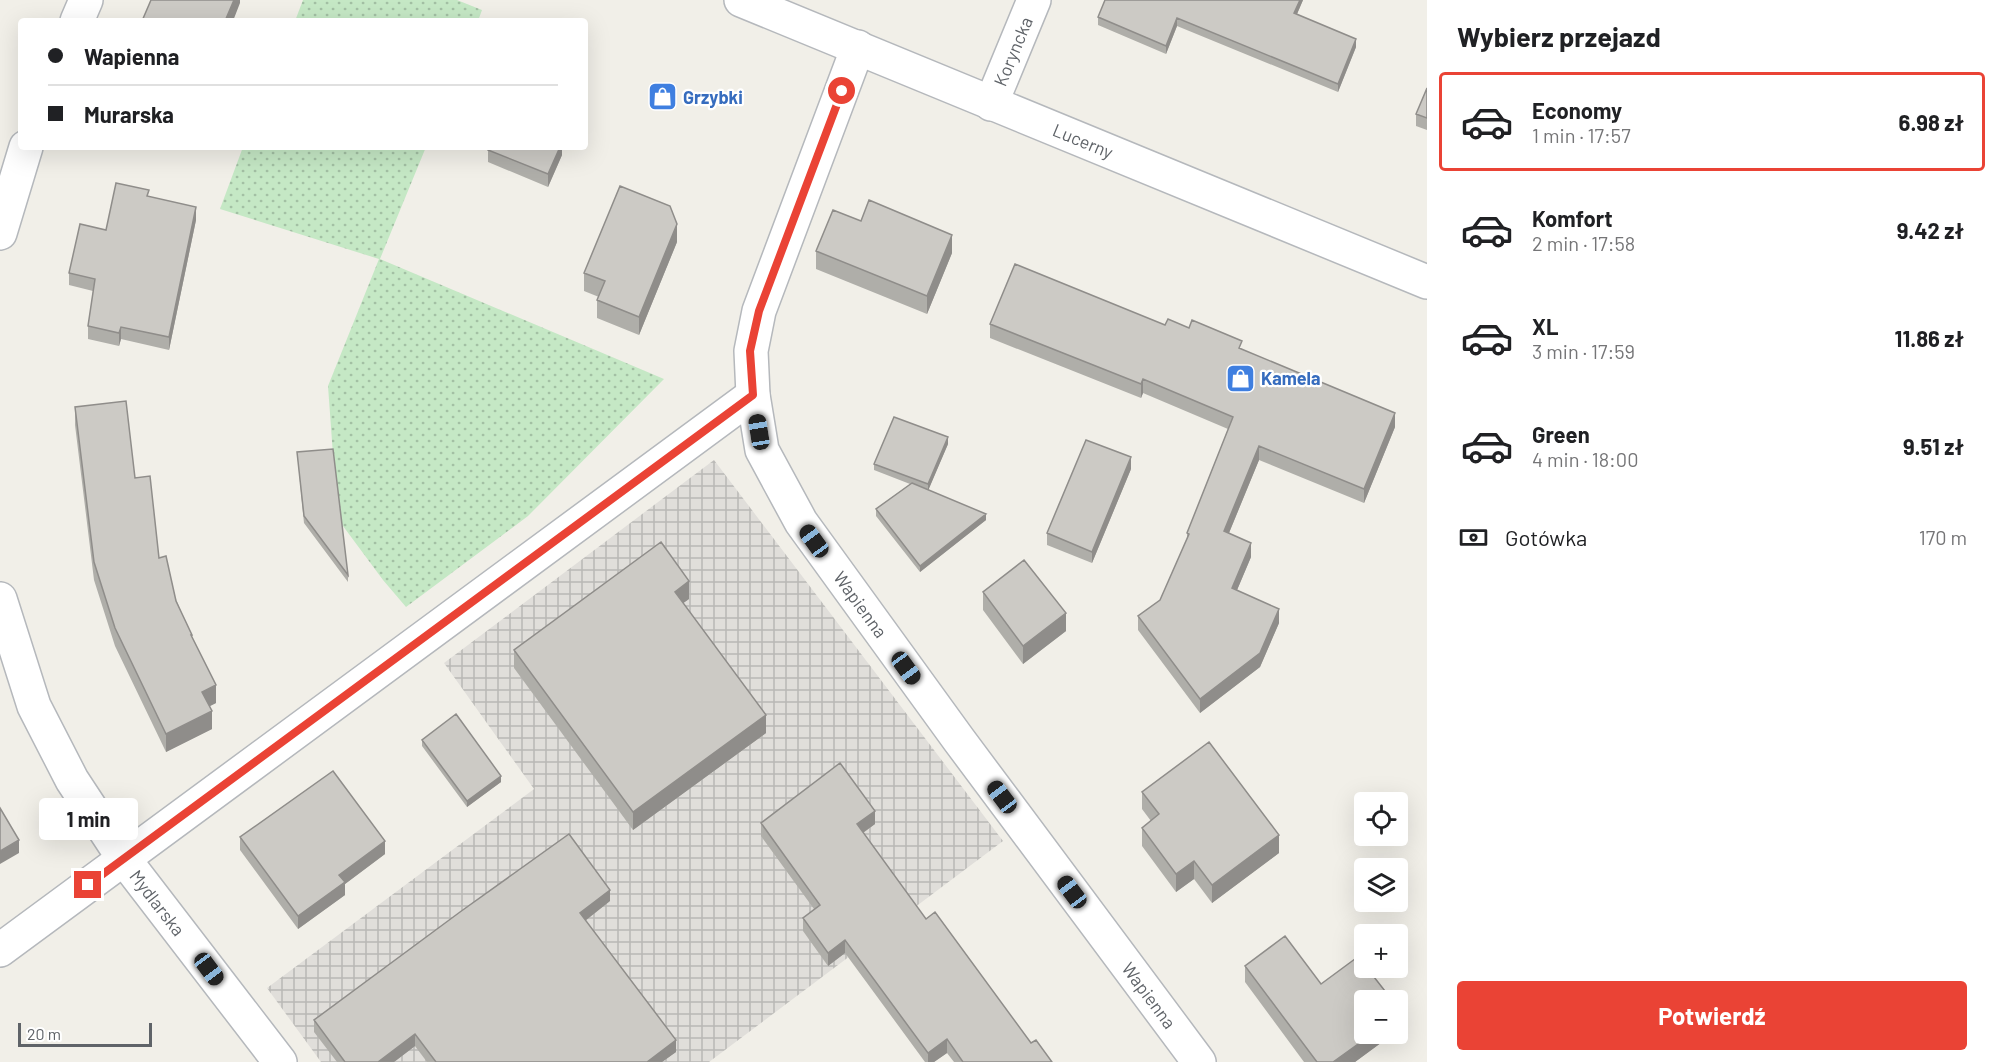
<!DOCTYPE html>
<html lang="pl">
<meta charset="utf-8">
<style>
body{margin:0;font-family:Barlow,sans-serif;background:#f2f2f2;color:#202124;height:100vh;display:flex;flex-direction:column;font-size:22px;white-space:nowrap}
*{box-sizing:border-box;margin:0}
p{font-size:20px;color:#757577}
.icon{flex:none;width:33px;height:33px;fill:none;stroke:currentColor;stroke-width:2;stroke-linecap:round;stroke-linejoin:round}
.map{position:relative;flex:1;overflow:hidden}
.drawer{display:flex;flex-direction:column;background:#fff;width:570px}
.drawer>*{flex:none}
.top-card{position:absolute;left:18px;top:18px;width:570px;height:132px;border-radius:6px;box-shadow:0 6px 24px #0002;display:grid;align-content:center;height:132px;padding:0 30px;background:#fff}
.tools{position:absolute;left:1354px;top:792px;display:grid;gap:12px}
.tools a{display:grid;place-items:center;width:54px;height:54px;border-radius:6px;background:#fff;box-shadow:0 6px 24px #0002;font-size:30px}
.scale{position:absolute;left:18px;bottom:15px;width:134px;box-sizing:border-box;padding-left:6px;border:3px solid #5f6368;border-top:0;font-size:16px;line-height:21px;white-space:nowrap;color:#5f6368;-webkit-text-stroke:4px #fff;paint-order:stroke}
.end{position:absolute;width:27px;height:27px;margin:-14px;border:8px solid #ea4335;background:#fff;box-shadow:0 0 0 3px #fff}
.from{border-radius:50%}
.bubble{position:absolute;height:42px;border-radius:6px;background:#fff;box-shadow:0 6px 24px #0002;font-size:20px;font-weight:700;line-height:42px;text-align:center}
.car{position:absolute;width:18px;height:36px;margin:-18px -9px;border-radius:8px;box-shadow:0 0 4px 2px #0007;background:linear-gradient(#222 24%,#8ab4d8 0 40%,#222 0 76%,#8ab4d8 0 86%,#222 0)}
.top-card b{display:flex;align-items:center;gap:21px;height:57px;font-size:22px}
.top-card b+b{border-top:2px solid #e0e0e0}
.top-card i{width:15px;height:15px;background:#202124}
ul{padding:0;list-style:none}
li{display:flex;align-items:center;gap:18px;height:99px;margin:0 12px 9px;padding:0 18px;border:3px solid transparent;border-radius:6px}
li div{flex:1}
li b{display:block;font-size:22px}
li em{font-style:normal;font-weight:700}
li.selected{border-color:#ea4335}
li>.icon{width:54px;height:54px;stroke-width:1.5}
h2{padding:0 30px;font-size:27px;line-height:72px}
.pay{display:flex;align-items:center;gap:15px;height:66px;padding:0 30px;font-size:22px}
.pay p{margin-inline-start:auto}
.action{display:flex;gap:12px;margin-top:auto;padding:12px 30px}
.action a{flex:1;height:69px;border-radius:6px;background:#ea4335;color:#fff;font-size:24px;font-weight:700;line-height:69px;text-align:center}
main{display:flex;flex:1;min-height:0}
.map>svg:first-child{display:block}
</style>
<main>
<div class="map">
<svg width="1427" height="1062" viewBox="0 0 1427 1062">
<defs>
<pattern id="industrial-grid" width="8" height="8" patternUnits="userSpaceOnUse" patternTransform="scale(1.5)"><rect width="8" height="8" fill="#e0deda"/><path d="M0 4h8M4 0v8" fill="none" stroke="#b9b8b5"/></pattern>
<pattern id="green-dots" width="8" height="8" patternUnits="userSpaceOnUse" patternTransform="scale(1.5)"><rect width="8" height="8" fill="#c5e8c5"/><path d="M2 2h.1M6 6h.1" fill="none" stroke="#a3c0a4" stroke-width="1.8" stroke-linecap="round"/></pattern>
</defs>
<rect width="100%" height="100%" fill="#f1efe8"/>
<path fill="url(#industrial-grid)" d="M 714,460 L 1003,841 L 709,1062 L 321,1062 L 267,988 L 534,789 L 444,663 Z"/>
<path fill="url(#green-dots)" d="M 303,0 L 457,0 L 482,10 L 478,21 L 295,21 Z
M 243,147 L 426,147 L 380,259 L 664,379 L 528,516 L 406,607 L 383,580 L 340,522 L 333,455 L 328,386 L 379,259 L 220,209 Z"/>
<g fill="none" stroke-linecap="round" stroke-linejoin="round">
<defs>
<g id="minor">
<path id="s1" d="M 741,0 L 1427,282"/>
<path d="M 77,21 L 86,0"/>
<path id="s2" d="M 858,47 L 759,311 L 751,351 L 753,395 L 762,450 L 801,522 L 959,740 L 1199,1062"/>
<path id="s3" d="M 991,104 L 1034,0"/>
<path d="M 0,233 L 26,147"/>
<path id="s4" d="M 0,599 L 34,706 L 72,780 L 124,859 L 280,1062"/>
<path d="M 0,950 L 753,395"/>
</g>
</defs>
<use href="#minor" stroke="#b5b8bc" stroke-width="36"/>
<use href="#minor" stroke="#fff" stroke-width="33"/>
</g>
<path fill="#afaea9" d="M 1105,0 L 1303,0 L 1297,14 L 1356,47 L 1338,92 L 1177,26 L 1166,54 L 1098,25 L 1098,17 Z
M 1427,88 L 1427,130 L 1416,126 L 1416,114 Z
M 562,147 L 562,155 L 548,187 L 488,162 L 488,150 Z
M 149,197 L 196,220 L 169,350 L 121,339 L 119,346 L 88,339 L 88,326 L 93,291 L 69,285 L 69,273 L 106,230 Z
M 861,221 L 952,253 L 927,314 L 816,269 L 816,251 Z
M 677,242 L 639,335 L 597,318 L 597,300 L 599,297 L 584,291 L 584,273 Z
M 990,324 L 1165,325 L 1242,349 L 1395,427 L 1364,503 L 1259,460 L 1229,533 L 1251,557 L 1237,590 L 1279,623 L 1260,667 L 1200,713 L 1138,630 L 1138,616 L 1160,600 L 1187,539 L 1187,533 L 1228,429 L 1143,393 L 1141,398 L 990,338 Z
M 75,407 L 135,478 L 159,558 L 192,638 L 216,703 L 210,706 L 212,729 L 166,752 L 115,646 L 94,580 L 75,425 Z
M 948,444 L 928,490 L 986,520 L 920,572 L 876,516 L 876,509 L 910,484 L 874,470 L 874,464 Z
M 297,452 L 348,575 L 348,582 L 304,523 Z
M 1131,469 L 1092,563 L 1047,545 L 1047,533 Z
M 983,592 L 1066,631 L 1023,664 L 983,610 Z
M 689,599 L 683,603 L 766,733 L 633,830 L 514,668 L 514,650 Z
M 422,740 L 501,782 L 467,807 L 422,746 Z
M 1142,792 L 1279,853 L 1212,903 L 1194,879 L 1176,892 L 1142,846 L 1142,828 L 1151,821 L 1142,809 Z
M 761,823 L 875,824 L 863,833 L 926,919 L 1031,1043 L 1052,1062 L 954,1062 L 947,1053 L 934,1062 L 925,1062 L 845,953 L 828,966 L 803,931 L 803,918 L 814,909 L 761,836 Z
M 240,837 L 385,854 L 345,884 L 345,895 L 298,929 L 240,850 Z
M 610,901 L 585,920 L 676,1052 L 662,1062 L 427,1062 L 415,1046 L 394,1062 L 337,1062 L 314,1032 L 314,1020 Z
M 1245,966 L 1321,984 L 1365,1034 L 1393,1034 L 1355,1062 L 1304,1062 L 1245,982 Z"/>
<path fill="#8f8d8a" d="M 234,0 L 240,0 L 240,3 L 233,21 L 225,21 Z
M 1300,0 L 1303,0 L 1294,21 L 1294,13 Z
M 1177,18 L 1177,26 L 1166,54 L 1166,46 Z
M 1356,39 L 1356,47 L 1338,92 L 1338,84 Z
M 559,147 L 562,147 L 562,155 L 548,187 L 548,174 Z
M 196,207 L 196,220 L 169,350 L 169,337 Z
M 677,224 L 677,242 L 639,335 L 639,317 Z
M 952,235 L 952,253 L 927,314 L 927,296 Z
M 121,327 L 121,339 L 119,346 L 119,333 Z
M 1143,379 L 1143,393 L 1141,398 L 1141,384 Z
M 1395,413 L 1395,427 L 1364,503 L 1364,489 Z
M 948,437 L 948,444 L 928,491 L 928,484 Z
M 1259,446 L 1259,460 L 1224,545 L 1224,531 Z
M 1131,457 L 1131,469 L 1092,563 L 1092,552 Z
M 986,514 L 986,520 L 920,572 L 920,566 Z
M 1251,543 L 1251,557 L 1232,602 L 1232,588 Z
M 689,581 L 689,599 L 675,609 L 675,592 Z
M 1279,609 L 1279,623 L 1260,667 L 1200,713 L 1200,699 Z
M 1066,613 L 1066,631 L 1023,664 L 1023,646 Z
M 216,685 L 216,703 L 202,710 L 202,692 Z
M 212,711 L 212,729 L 166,752 L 166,734 Z
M 766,715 L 766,733 L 633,830 L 633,812 Z
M 501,776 L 501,782 L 467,807 L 467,801 Z
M 875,811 L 875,824 L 857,837 L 857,824 Z
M 1279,835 L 1279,853 L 1212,903 L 1212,885 Z
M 19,840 L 19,853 L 0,864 L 0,851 Z
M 385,841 L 385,854 L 345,884 L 345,895 L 298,929 L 298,916 L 339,875 Z
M 1194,861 L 1194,879 L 1176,892 L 1176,874 Z
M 610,890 L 610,901 L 580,925 L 580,913 Z
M 845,940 L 845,953 L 828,966 L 828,953 Z
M 1401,1012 L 1401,1028 L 1398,1030 L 1398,1014 Z
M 415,1034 L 415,1046 L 394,1062 L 378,1062 Z
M 1372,1034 L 1393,1034 L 1355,1062 L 1333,1062 Z
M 947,1039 L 947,1053 L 934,1062 L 928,1062 L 928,1053 Z
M 676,1040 L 676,1052 L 662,1062 L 647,1062 Z"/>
<path fill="#cccac5" stroke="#8f8d8a" stroke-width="1.5" d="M 151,0 L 234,0 L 225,21 L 142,21 Z
M 1105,0 L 1300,0 L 1294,13 L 1356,39 L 1338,84 L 1177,18 L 1166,46 L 1098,17 Z
M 1427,88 L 1427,118 L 1416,114 Z
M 489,147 L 560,147 L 548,174 L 488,150 Z
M 116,183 L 149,190 L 147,196 L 196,207 L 169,337 L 121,327 L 119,333 L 88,326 L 95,279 L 69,273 L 80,224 L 106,230 Z
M 620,186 L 670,206 L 677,224 L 639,317 L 597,300 L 605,281 L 584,273 Z
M 869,200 L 952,235 L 927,296 L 816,251 L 833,210 L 861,221 Z
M 1015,264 L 1165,325 L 1168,319 L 1189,328 L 1192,320 L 1242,341 L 1239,348 L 1395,413 L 1364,489 L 1259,446 L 1224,531 L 1251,543 L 1232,588 L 1279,609 L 1260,653 L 1200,699 L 1138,616 L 1160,600 L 1189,534 L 1187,533 L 1233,417 L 1143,379 L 1141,384 L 990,324 Z
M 126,401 L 135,478 L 150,476 L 159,558 L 166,556 L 176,601 L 192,635 L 191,635 L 216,685 L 202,692 L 212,711 L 166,734 L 115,628 L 94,562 L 75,407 Z
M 894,417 L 948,437 L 928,484 L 874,464 Z
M 1086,440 L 1131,457 L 1092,552 L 1047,533 Z
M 333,449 L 348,575 L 304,516 L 297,452 Z
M 912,483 L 986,514 L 920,566 L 876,509 Z
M 661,542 L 689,581 L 675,592 L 766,715 L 633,812 L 514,650 Z
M 1024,560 L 1066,613 L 1023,646 L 983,592 Z
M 456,714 L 501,776 L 467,801 L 422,740 Z
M 1209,742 L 1279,835 L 1212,885 L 1194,861 L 1176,874 L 1142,828 L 1159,814 L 1142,792 Z
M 840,763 L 875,811 L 857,824 L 926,919 L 935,912 L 1031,1043 L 1036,1040 L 1052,1062 L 963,1062 L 947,1039 L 928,1053 L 845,940 L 828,953 L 803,918 L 820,905 L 761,823 Z
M 333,771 L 385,841 L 339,875 L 345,882 L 298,916 L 240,837 Z
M 0,808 L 19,840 L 0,851 Z
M 569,834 L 610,890 L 580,913 L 676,1040 L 647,1062 L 436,1062 L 415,1034 L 378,1062 L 345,1062 L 314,1020 L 460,912 Z
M 1285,936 L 1321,984 L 1359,956 L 1365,964 L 1365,968 L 1367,968 L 1392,1000 L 1365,1000 L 1365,1034 L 1372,1034 L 1333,1062 L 1317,1062 L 1245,966 Z"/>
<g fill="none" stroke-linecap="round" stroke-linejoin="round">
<path stroke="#ea4335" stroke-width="8" d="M 88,885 L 753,395 L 750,351 L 759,311 L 842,91"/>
</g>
<defs>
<symbol id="shop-square" viewBox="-11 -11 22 22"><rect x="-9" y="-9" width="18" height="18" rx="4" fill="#3f7fe0" stroke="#fff"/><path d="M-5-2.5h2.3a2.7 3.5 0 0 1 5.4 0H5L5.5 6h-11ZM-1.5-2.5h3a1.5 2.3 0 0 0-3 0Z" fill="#fff"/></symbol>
</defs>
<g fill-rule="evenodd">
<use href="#shop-square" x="646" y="80" width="33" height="33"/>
<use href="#shop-square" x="1224" y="362" width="33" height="33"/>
</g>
<g text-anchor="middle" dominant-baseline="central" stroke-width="4.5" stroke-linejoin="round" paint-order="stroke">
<g font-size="18" fill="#5f6368" stroke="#fff">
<text stroke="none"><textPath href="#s3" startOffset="57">Koryncka</textPath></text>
<text stroke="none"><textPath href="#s1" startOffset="370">Lucerny</textPath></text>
<text stroke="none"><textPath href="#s2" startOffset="606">Wapienna</textPath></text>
<text stroke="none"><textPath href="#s4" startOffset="345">Mydlarska</textPath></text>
<text stroke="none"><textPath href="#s2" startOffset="1092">Wapienna</textPath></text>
</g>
<g font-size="18" font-weight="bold" fill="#366cbe" stroke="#fff" text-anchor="start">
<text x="683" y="97">Grzybki</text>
<text x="1261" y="378">Kamela</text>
</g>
</g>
</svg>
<div class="tools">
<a><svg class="icon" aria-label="locate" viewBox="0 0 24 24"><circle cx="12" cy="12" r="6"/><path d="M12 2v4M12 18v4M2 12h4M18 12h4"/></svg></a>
<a><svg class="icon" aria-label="layers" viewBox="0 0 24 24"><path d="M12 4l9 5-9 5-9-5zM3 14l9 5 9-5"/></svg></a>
<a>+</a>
<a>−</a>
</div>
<div class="scale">20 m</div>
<i class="end from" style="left:842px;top:91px"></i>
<i class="end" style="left:88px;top:885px"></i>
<div class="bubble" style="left:39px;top:798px;width:99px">1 min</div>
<i class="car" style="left:759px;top:432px;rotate:351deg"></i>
<i class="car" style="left:814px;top:541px;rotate:324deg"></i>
<i class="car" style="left:906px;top:668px;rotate:144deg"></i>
<i class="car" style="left:1002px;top:797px;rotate:323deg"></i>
<i class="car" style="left:1072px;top:892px;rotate:323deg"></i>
<i class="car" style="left:209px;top:969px;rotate:143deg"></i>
<div class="top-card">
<b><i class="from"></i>Wapienna</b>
<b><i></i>Murarska</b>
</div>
</div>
<section class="drawer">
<h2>Wybierz przejazd</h2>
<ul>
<li class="selected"><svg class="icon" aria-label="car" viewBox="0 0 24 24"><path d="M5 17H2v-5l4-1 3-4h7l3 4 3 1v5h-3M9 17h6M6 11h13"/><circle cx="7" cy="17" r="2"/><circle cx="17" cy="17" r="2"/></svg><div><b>Economy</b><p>1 min · 17:57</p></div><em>6.98 zł</em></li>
<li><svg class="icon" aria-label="car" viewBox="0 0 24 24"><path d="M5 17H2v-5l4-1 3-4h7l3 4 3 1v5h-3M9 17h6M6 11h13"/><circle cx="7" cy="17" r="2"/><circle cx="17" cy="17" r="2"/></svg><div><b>Komfort</b><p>2 min · 17:58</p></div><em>9.42 zł</em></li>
<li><svg class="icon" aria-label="car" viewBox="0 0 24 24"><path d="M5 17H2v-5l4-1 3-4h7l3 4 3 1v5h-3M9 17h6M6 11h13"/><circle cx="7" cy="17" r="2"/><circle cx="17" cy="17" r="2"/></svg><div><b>XL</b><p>3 min · 17:59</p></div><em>11.86 zł</em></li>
<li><svg class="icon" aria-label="car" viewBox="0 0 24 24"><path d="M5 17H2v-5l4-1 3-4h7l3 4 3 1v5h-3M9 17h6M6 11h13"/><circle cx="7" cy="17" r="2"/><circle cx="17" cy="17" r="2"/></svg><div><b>Green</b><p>4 min · 18:00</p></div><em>9.51 zł</em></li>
</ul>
<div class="pay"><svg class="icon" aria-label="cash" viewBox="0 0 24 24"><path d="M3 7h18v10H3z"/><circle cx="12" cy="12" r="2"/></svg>Gotówka<p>170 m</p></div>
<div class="action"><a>Potwierdź</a></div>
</section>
</main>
